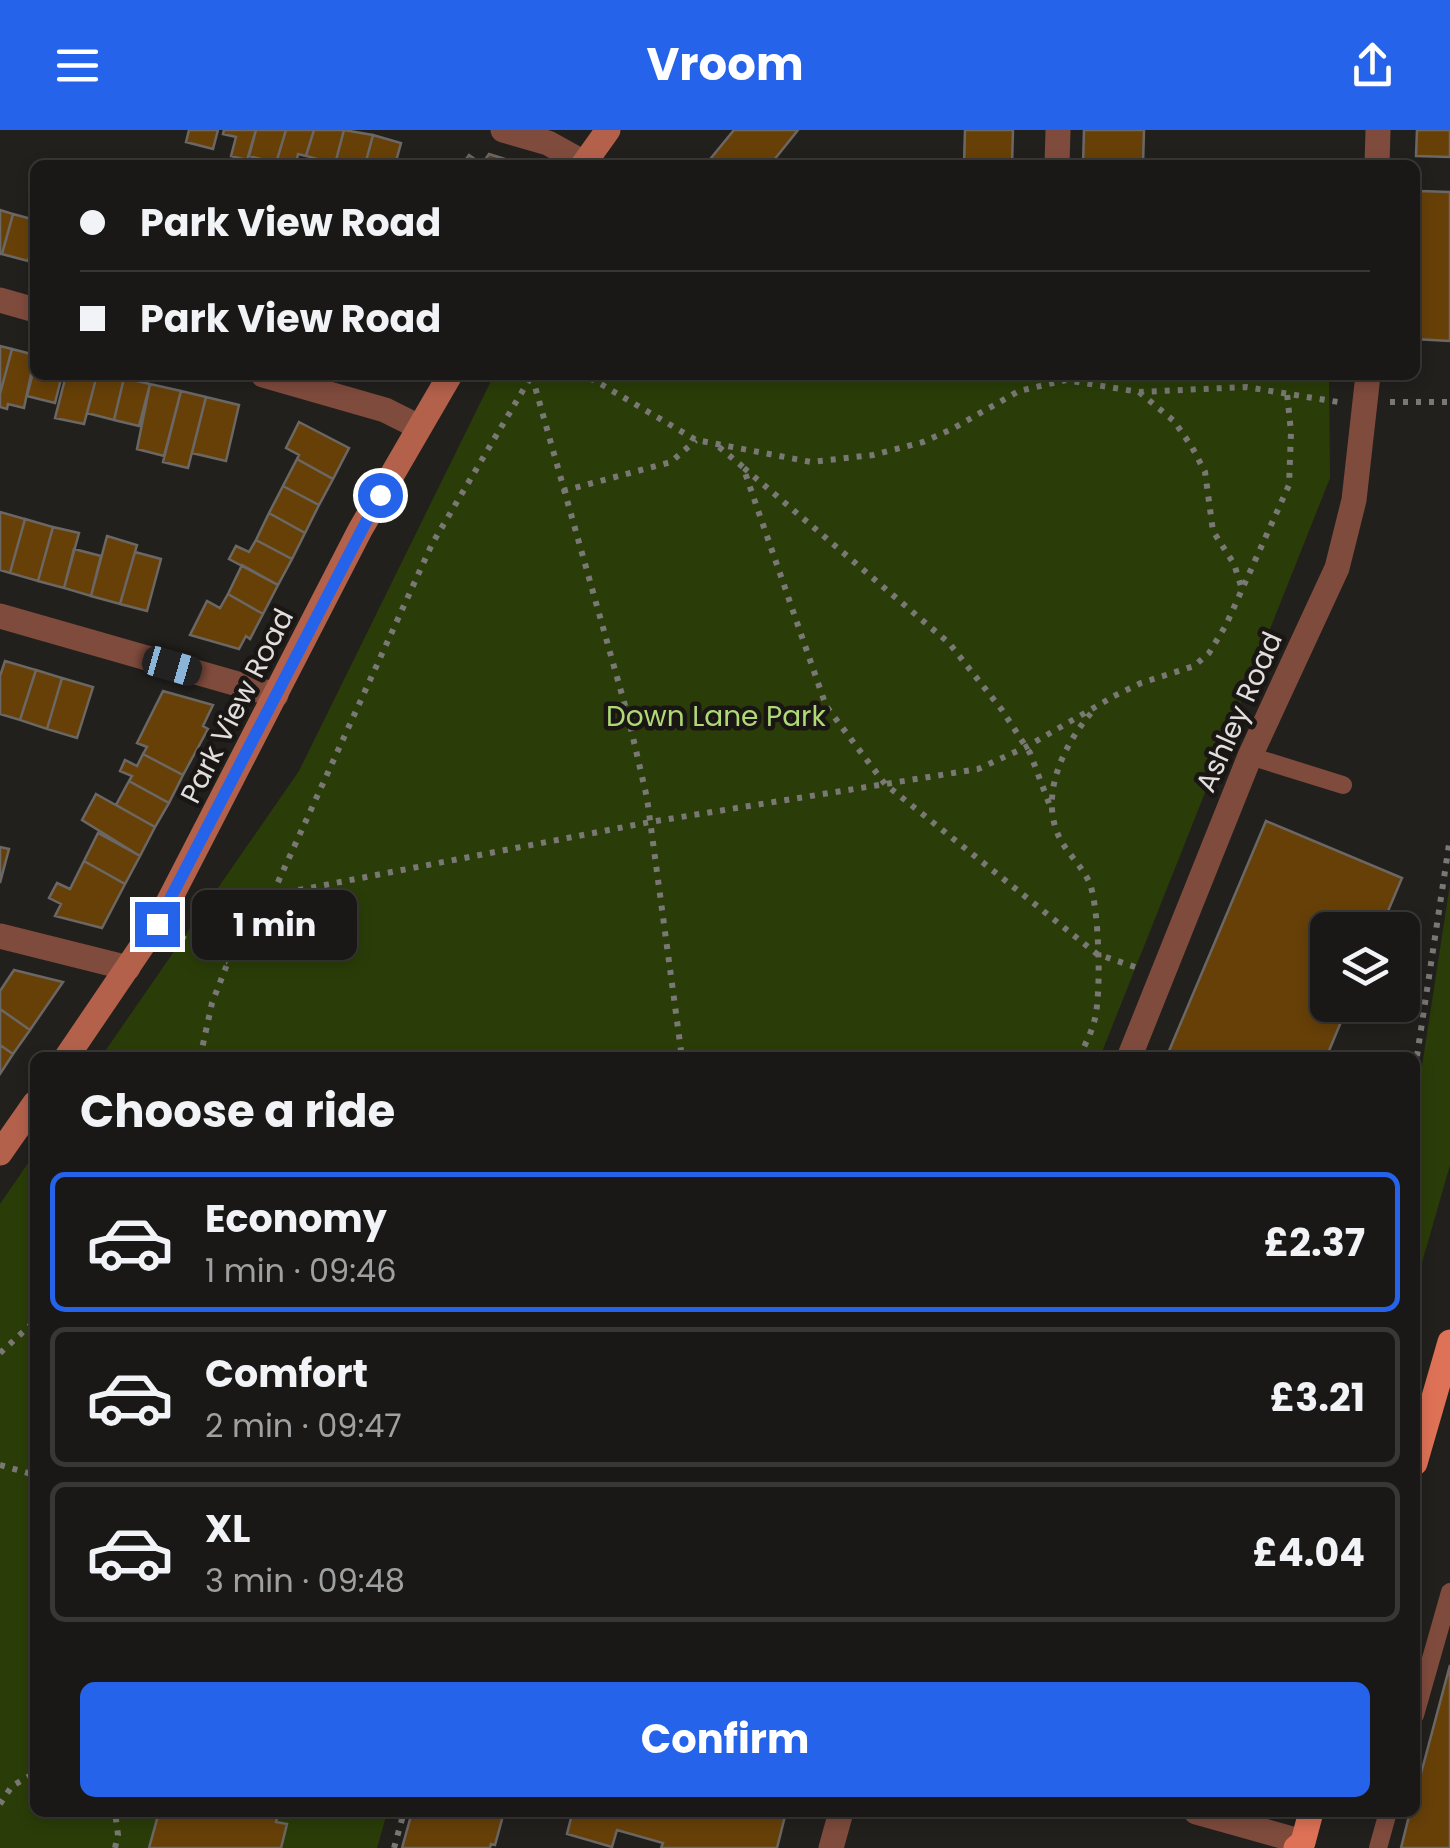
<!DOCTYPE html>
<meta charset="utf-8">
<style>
body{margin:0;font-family:Poppins,sans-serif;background:#23211f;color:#f1f3f6;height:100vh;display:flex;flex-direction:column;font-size:38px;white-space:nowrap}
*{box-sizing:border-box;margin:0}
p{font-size:32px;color:#9fa0a1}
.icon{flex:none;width:55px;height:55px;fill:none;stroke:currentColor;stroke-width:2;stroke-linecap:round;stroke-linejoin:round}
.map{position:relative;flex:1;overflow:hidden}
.side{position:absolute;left:30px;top:922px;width:1390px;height:765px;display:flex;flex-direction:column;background:#1a1816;border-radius:15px;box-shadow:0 5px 15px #0003,0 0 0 2px #383735}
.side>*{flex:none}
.top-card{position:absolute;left:30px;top:30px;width:1390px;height:220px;border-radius:15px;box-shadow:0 5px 15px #0003,0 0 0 2px #383735;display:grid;align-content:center;height:220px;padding:0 50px;background:#1a1816}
.buttons{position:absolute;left:1310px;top:782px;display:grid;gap:20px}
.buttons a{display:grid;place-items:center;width:110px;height:110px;border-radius:15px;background:#1a1816;box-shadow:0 5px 15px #0003,0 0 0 2px #383735;font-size:50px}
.end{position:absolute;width:45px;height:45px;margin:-22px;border:12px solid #2563eb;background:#fff;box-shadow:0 0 0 5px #fff}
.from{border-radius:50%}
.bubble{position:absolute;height:70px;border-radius:15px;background:#1a1816;box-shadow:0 5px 15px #0003,0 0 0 2px #383735;font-size:32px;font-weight:700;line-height:70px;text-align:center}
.car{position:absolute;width:30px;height:60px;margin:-30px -15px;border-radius:12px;box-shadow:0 0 8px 2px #0007;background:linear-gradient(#222 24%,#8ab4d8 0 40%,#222 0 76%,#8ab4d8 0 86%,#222 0)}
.top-card b{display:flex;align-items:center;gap:35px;height:95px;font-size:38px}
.top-card b+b{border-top:2px solid #383735}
.top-card i{width:25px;height:25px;background:#f1f3f6}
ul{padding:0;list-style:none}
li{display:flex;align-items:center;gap:30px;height:140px;margin:0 20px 15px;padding:0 30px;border:5px solid #383735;border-radius:15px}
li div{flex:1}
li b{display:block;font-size:38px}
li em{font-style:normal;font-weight:700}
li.on{border-color:#2563eb}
li>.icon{width:90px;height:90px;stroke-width:1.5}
h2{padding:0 50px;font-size:45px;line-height:120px}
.cta{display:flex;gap:20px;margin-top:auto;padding:20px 50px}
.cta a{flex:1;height:115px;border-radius:15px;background:#2563eb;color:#fff;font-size:40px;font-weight:700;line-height:115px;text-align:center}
header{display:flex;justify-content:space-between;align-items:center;height:130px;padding:0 50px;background:#2563eb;color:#fff;font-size:45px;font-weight:700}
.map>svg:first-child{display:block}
</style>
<header><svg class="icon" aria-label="menu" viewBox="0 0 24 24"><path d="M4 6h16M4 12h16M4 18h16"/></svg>Vroom<svg class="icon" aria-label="share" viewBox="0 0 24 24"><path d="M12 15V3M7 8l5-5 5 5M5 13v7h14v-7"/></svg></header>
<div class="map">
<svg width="1450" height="1718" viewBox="0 0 1450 1718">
<rect width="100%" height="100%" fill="#22201d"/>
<path fill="#2a3d08" d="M 494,245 L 1329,245 L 1330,348 L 1100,927 L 101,927 L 299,641 Z
M 1450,754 L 1450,1035 L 1415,1157 L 1415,982 Z
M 35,1023 L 35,1682 L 387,1683 L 377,1718 L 0,1718 L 0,1074 Z"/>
<path fill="#674008" stroke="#6a6764" stroke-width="2.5" d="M 189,0 L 218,0 L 213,19 L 186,12 Z
M 224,0 L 256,0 L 247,30 L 231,26 L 236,7 L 223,4 Z
M 256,0 L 286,0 L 276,33 L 249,26 Z
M 286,0 L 314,0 L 306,26 L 298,24 L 296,35 L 277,30 Z
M 314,0 L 344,0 L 335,34 L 306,26 Z
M 344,0 L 373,5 L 365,35 L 335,34 Z
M 734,0 L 798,0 L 770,35 L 719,35 L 711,28 Z
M 965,0 L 1013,0 L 1012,35 L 964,35 Z
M 1084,0 L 1144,0 L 1143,35 L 1083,35 Z
M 1417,0 L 1450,0 L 1450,27 L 1416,26 Z
M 373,5 L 401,13 L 395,35 L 365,35 Z
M 489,24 L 524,35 L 462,35 L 469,25 L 482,34 Z
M 1238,32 L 1327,34 L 1327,35 L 1238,35 Z
M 1420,61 L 1450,62 L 1450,211 L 1415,209 Z
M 0,80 L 13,84 L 2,124 L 0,124 Z
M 13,84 L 35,90 L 35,107 L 28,131 L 2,124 Z
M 0,216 L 12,219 L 0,264 Z
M 12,219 L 35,225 L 24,278 L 8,274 L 7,279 L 0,277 L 0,264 Z
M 35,235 L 35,245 L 62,245 L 55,273 L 27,266 Z
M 66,245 L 97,245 L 84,294 L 55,288 Z
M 97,245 L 124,248 L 114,290 L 87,283 Z
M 124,248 L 150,254 L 139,296 L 114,290 Z
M 150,254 L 181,261 L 164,326 L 137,319 Z
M 181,261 L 206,267 L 188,338 L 163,332 Z
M 206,267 L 239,275 L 226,331 L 192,323 Z
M 299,292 L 349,318 L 333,349 L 297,329 L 299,325 L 286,318 Z
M 297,329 L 333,349 L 319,375 L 283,356 Z
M 283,356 L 319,375 L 305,403 L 269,383 Z
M 0,382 L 25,389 L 10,443 L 0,440 Z
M 269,383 L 305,403 L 292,429 L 256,410 Z
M 25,389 L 53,397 L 38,451 L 10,443 Z
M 53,397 L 79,403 L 64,458 L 38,451 Z
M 107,406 L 137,415 L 120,474 L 91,466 Z
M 256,410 L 292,429 L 278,455 L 229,429 L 236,416 L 249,422 Z
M 74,419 L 101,426 L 91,466 L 64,458 Z
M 135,422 L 161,429 L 147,481 L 120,474 Z
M 242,435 L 278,455 L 263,484 L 228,464 Z
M 228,464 L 263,484 L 250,509 L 246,506 L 239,519 L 190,505 L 207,471 L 220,478 Z
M 5,531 L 36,540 L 20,590 L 0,584 L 0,546 Z
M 36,540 L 62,548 L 47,599 L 20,590 Z
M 62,548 L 93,557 L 77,608 L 47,599 Z
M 163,561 L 213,575 L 203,596 L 208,599 L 183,645 L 143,624 L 147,617 L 137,613 Z
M 143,624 L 183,645 L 169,673 L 129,651 L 132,646 L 120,641 L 125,630 L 137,636 Z
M 129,651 L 169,673 L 155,697 L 116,675 Z
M 96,664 L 155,697 L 140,726 L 82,690 Z
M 1266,691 L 1402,748 L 1380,800 L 1328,800 L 1328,875 L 1348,875 L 1326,928 L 1166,928 Z
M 98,703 L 140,726 L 125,754 L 84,731 Z
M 0,717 L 9,719 L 0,753 Z
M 84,731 L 125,754 L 102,798 L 55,786 L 61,774 L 49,768 L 57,753 L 70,759 Z
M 14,840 L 63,852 L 30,900 L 0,879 L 0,861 Z
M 0,879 L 30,900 L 13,924 L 0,915 Z
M 0,915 L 13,924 L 0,944 Z
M 1450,1535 L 1450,1718 L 1401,1718 L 1410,1682 L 1415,1682 L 1415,1666 Z
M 159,1682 L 279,1682 L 276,1692 L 287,1694 L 281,1718 L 149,1718 Z
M 412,1682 L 504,1682 L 495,1715 L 491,1714 L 490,1718 L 402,1718 Z
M 553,1682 L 786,1682 L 777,1718 L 661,1718 L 663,1713 L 617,1700 L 612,1717 L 567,1704 L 571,1688 Z"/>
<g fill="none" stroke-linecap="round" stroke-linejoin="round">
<path stroke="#7a7875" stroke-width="6" stroke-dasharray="5 8" stroke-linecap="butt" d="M 577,245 L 594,250 L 696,310 L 811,332 L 873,325 L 923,312 L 952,299 L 1019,261 L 1066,250 L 1139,262 L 1246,257 L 1338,272
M 532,246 L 628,586 L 647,668 L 682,928
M 1139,262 L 1174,291 L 1192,317 L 1205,342 L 1213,401 L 1234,434 L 1241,456
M 1390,272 L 1450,272
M 719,317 L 743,337 L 826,576 L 885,654 L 1097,824 L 1138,838
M 744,338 L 949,513 L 1002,580 L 1030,623 L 1050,676
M 563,361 L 671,332 L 696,310
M 1114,566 L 1141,553 L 1194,536 L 1209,523 L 1226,495 L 1289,355 L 1291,302 L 1287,263
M 273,765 L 650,692 L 978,639 L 1026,617 L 1116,565
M 181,807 L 228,832
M 200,928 L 212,873 L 228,832 L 263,785 L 432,414 L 532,245
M 1079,928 C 1084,916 1091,904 1094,892 C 1102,866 1099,779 1090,754 C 1082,735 1064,721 1057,702 C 1041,661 1065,613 1092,582
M 1415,939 L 1450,708
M 0,1223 L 35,1191
M 0,1335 L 35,1345
M 0,1674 L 12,1656 L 35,1643
M 115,1718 L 118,1705 L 115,1682
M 394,1718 L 404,1682"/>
<path stroke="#7f4b3d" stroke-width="18" d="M 1250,626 L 1343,655
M 1415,1585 L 1450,1462
M 1378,1718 L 1388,1682"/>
<path stroke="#7f4b3d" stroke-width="25" d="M 503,0 L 548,13 L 584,33
M 1057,35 L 1058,0
M 1377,35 L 1378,0
M 0,170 L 35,180
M 263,245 L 385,280 L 419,297
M 0,486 L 276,565
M 0,806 L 128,838
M 1129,928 L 1250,626 L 1337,438 L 1354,370 L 1368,245
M 1196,1682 L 1303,1712
M 831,1718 L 841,1682"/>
<path stroke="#b4614c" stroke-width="25" d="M 583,35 L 608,0
M 66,928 L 157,794 L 360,400 L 450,245
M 0,1023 L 35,973"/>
<path stroke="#de7256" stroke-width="25" d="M 1415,1333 L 1450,1212
M 1296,1718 L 1303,1712 L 1311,1682"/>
</g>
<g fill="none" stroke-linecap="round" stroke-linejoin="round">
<path stroke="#2563eb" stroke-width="12" d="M 157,794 L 380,365"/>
</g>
<g text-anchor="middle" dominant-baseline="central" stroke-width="9" stroke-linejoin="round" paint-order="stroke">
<g font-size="28" fill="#e1dfde" stroke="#191614">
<text transform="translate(237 576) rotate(-63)">Park View Road</text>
<text transform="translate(1239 582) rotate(-66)">Ashley Road</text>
</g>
<g font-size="28" fill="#b0d975" stroke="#191614">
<text x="716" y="586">Down Lane Park</text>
</g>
</g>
</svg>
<div class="buttons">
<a><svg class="icon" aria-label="layers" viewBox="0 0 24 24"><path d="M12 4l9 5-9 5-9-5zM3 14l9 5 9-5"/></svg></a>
</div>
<i class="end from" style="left:380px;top:365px"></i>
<i class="end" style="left:157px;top:794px"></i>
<div class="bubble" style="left:192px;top:760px;width:165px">1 min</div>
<i class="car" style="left:172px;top:536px;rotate:106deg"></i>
<div class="top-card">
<b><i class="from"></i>Park View Road</b>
<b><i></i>Park View Road</b>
</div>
<section class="side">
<h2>Choose a ride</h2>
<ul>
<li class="on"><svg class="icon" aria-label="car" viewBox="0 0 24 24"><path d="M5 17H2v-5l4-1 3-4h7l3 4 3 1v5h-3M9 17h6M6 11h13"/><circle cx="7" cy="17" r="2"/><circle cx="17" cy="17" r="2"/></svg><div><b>Economy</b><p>1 min · 09:46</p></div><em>£2.37</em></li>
<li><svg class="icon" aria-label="car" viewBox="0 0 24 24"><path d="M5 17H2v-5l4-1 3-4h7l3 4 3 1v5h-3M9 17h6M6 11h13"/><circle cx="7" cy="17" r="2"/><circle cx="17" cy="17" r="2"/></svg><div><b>Comfort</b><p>2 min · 09:47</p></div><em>£3.21</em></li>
<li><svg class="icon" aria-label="car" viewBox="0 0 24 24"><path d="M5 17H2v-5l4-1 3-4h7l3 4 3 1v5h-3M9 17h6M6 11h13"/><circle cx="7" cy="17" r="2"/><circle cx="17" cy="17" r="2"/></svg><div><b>XL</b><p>3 min · 09:48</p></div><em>£4.04</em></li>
</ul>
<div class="cta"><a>Confirm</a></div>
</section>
</div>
